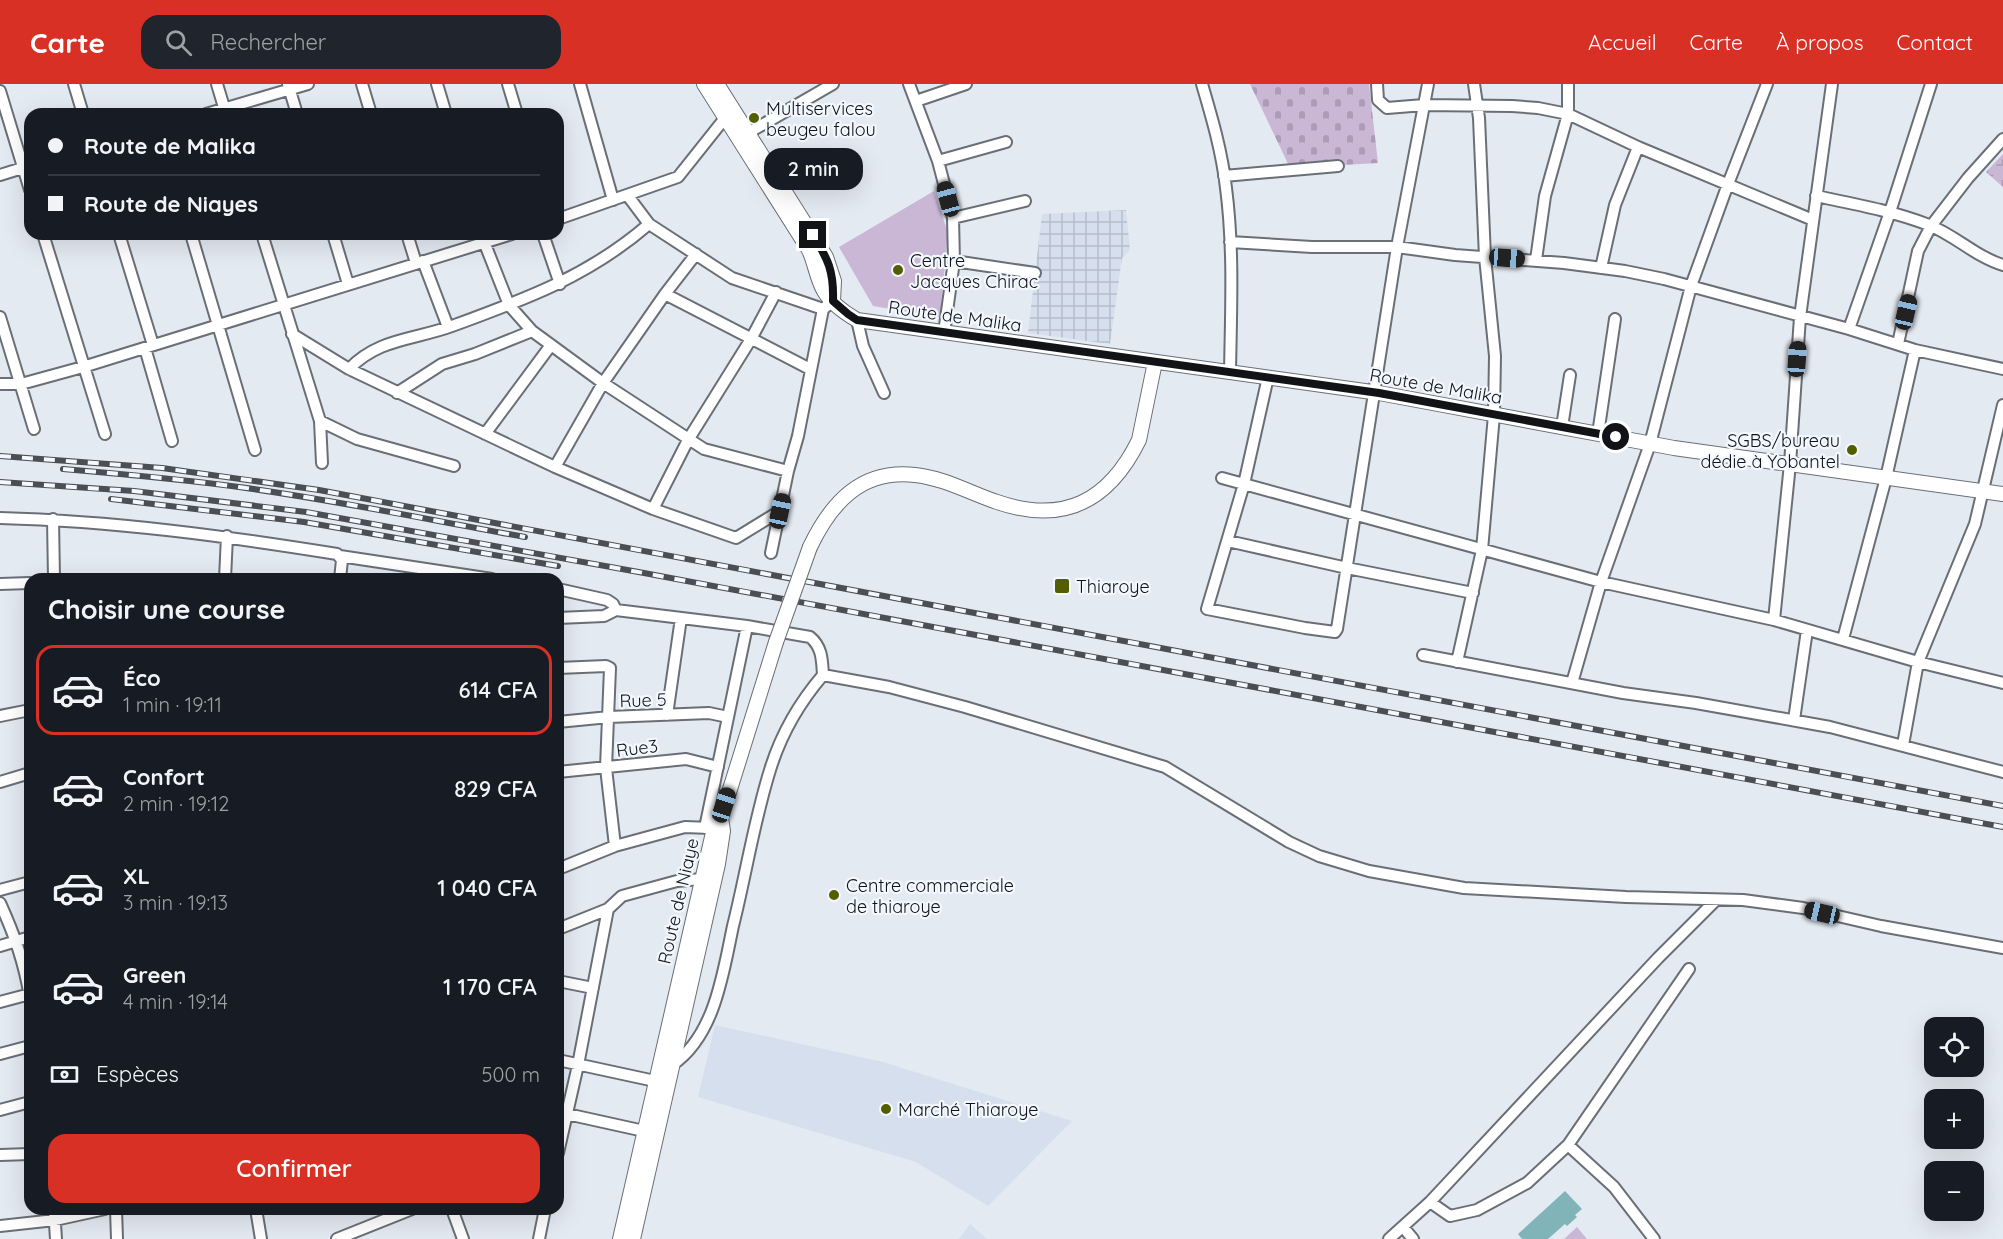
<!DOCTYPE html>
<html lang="fr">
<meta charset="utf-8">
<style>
body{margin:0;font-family:Quicksand,sans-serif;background:#20242c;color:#f1f3f6;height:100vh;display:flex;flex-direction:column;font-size:22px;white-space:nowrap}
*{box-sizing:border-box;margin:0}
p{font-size:20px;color:#9ea1a6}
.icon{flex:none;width:33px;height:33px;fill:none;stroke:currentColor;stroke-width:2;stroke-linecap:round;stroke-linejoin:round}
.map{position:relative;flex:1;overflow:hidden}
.drawer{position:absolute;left:24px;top:489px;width:540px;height:642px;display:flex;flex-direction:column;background:#171b24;border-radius:18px;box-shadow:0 6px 24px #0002}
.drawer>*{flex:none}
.guide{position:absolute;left:24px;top:24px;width:540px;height:132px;border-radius:18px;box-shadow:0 6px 24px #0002;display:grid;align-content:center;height:132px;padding:0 24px;background:#171b24}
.fabs{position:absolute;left:1924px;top:933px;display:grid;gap:12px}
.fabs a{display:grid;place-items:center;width:60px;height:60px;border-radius:12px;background:#171b24;box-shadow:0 6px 24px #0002;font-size:30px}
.end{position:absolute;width:27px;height:27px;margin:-14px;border:8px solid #111316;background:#fff;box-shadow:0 0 0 3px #fff}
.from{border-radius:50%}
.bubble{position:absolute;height:42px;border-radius:18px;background:#171b24;box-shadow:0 6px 24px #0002;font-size:20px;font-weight:600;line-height:42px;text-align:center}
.car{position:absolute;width:18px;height:36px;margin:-18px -9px;border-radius:8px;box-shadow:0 0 4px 2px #0007;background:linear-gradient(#222 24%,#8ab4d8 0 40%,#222 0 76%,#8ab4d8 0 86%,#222 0)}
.guide b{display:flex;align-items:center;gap:21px;height:57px;font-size:22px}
.guide b+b{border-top:2px solid #363941}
.guide i{width:15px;height:15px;background:#f1f3f6}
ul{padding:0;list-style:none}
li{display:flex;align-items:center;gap:18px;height:90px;margin:0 12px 9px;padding:0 12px;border:3px solid transparent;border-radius:18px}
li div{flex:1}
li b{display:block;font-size:22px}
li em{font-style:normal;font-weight:600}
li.active{border-color:#d93025}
li>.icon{width:54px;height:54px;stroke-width:1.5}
h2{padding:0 24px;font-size:27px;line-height:72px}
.pay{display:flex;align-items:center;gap:15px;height:66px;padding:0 24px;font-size:22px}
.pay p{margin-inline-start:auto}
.action{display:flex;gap:12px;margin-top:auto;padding:12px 24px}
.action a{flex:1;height:69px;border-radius:18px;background:#d93025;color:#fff;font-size:24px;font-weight:600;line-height:69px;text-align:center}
header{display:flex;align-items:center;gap:36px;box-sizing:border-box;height:84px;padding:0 30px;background:#d93025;color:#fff}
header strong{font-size:28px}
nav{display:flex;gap:33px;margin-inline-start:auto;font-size:21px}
.search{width:420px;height:54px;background:#20242c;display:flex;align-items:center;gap:15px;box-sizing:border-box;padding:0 21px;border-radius:18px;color:#9ea1a6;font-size:22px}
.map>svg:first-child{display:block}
</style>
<header>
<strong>Carte</strong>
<div class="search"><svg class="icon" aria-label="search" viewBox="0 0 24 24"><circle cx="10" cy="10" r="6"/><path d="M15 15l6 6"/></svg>Rechercher</div>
<nav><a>Accueil</a><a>Carte</a><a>À propos</a><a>Contact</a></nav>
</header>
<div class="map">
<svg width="2003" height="1155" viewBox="0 0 2003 1155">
<defs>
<pattern id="industrial-grid" width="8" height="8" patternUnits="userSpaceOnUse" patternTransform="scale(1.5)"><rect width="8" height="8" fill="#d5dfed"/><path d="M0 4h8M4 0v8" fill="none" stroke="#b6beca"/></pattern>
<pattern id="wetland-marsh" width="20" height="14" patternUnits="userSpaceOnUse" patternTransform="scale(1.5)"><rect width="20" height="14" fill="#cab7d6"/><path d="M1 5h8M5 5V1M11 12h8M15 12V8" fill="none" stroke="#ac9cb7"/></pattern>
<pattern id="cemetery-stones" width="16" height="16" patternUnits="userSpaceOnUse" patternTransform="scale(1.5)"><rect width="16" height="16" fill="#cab7d6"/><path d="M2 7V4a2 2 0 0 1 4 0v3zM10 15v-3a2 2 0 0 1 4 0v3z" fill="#ac9cb7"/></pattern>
</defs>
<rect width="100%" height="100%" fill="#e4eaf2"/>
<path fill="#d5dfed" d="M 715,941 L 883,978 L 1072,1037 L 988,1122 L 916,1078 L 698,1013 Z
M 970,1140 L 987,1155 L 959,1155 Z"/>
<path fill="url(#industrial-grid)" d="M 1126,126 L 1130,166 L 1122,174 L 1110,260 L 1028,249 L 1042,130 Z"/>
<path fill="url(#wetland-marsh)" d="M 2003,70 L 2003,103 L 1986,88 Z"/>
<path fill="url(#cemetery-stones)" d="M 1250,0 L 1369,0 L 1378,79 L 1290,84 Z"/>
<path fill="#cab7d6" d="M 934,107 L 948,149 L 940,233 L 873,222 L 839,163 Z
M 1577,1143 L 1587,1155 L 1564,1155 Z"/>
<path fill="#80b4b8" d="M 1565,1107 L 1582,1125 L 1575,1131 L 1577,1133 L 1567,1142 L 1565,1140 L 1548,1155 L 1522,1155 L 1518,1150 Z"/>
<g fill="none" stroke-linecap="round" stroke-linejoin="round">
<defs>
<path id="minor" d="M 74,0 L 83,30
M 217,0 L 226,30
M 288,0 L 297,30
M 362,0 L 371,30
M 437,0 L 446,30
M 508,0 L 517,30
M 580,0 L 613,116
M 909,0 L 938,77 L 953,134 L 954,177 L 944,249
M 1202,0 C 1212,34 1222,68 1226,104 C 1234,165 1231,227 1230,288
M 1377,0 L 1378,16 L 1387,24 L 1424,21 L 1512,22 L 1538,24 L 1568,30 L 1638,63 L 1813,136
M 0,7 L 30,106
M 916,17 L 966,0
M 206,30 L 308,0
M 748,49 L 833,0
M 938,77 L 1006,58
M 0,91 L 29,82
M 1224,92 L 1338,82
M 628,112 L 649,140 L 732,194 L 823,225
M 1816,112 C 1854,120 1893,127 1929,141 C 1956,152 1976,173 2003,181
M 953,134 L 1025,117
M 558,135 L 678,93 L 725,34
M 43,150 L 105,350
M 119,150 L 153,261
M 191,150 L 255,366
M 262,150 L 320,337 L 322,379
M 333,150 L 348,200
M 407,150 L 416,179
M 481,150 L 509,221 L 532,247 L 603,299 L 704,365 L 788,387
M 543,150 L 560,200
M 1230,158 L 1312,163 L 1397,163 L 1455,171 L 1564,179 L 1625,187 L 1664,195 L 1849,245 L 1915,266 L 2003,285
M 1536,176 L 1545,112 L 1568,30 L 1568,0
M 423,177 L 448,243
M 954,177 L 1035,189
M 1601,184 L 1615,121 L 1638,63
M 665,210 L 810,285
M 0,233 L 34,345
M 857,236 L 863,262 L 884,309
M 1849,245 L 1890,128 L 1931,0
M 292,250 L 349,285 L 555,383 L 653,425 L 736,454 L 780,427
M 1898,260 L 1918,167 L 1931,142 L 1968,94 L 2003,55
M 145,264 L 172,357
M 349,285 C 379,254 414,256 452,242 C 526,215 589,192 649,140
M 1268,293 L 1244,400 L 1207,525 L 1305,544 L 1335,548 L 1337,545 L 1397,163 L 1428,0
M 0,300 L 21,300 L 83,283 L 512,150
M 397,309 L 442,280 L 475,270 L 532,247
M 320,337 L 357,355 L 454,382
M 1562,343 L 1570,291
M 485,350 L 551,261
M 1598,350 L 1615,235
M 555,383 L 603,299 L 665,210 L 696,170
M 1222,394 L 1601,498 L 1774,536 L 1918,578 L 2003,599
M 653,425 L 688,356 L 751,255 L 776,208
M 0,434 C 114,437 225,452 337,470 L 342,476 L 340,495
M 53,435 L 54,495
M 1228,457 L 1347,484 L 1473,509
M 771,469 L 788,387 L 798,352 L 823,225 L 833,217
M 340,472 L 492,495
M 225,495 L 227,452
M 0,500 L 30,499
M 558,505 L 607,516 L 613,520 L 616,526
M 558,534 L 604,532 L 616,526 L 747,542 L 810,553 C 822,563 822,575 823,591
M 1774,536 L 1790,380 L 1800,233 L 1832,0
M 1843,555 L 1886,394 L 1915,266
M 1423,571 L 1623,609 L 1696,619 L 1830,643 L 2003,688
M 1457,578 L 1482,466 L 1494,331 L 1495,272 L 1485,173 L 1479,34 L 1474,0
M 558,584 L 606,582 L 610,584 L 606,684 L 615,762
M 1572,599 L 1601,498 L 1650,360 L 1691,202 L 1728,100 L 1767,0
M 667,631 L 681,534
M 0,632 L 30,626
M 1794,636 L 1807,546
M 558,638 L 609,633 L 709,629 L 728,633
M 1903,661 L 1918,578 L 1975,440 L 2003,321
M 558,688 L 686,675 L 718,683
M 0,698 L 30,689
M 705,744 L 747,542
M 558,785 L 615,762 L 685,743 L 710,744
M 0,806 L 30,798
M 0,819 C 15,852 24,878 30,913
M 558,845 L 608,825 L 622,812 L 677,797 L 702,795
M 0,862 L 30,853
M 558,897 L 593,904
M 0,918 L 30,910
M 0,970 L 30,962
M 558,976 L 655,997
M 672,981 C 715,952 723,889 733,842 C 746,790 754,737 770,686 C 781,650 799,619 823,591 L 889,603 L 965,623 L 1165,683 L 1289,758 L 1319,772 L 1369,787 L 1464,804 L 1626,813 L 1743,816 L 1803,824 L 1881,842 L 2003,864
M 0,1026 L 30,1018
M 558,1028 L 644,1047
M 1568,1061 L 1614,1103 L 1654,1155
M 558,1069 L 578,981 L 608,825
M 0,1071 L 30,1070
M 1430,1118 L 1450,1132 L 1477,1126 L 1527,1099 L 1568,1061 L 1689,885
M 54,1125 L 56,1155
M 116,1125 L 117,1155
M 256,1125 L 261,1155
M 452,1125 L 463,1155
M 0,1142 L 55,1136 L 105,1125
M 1403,1143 L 1413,1155
M 337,1155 L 412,1125
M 539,1155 L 545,1125
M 1389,1155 L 1430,1118 L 1658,874 L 1716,816"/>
<path id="major" d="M 704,0 L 809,166 C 815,179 817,195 824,207 C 831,219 845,229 857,236 L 1379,309 L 1674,364 L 2003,410
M 717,0 L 826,173 L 834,197 L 833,217
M 810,463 C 831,419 861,385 915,391 C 944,394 970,409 997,418 C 1064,441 1109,417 1139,356 L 1155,278
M 620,1155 L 714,744 L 721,734 L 776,558
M 633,1155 L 718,780 L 723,747 L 721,734"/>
</defs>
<use href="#minor" stroke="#6a6f76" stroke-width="14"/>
<use href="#major" stroke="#6a6f76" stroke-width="16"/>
<use href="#minor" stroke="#fff" stroke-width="10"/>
<use href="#major" stroke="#fff" stroke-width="14"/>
<defs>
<path id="rail" d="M 0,372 L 162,384 L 319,406 L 2003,722
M 63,385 C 122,390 180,395 239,403 C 335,416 430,436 525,453
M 0,398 L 134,407 L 306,428 L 644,489 L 2003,743
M 111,415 L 304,438 L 558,482"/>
</defs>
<use href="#rail" stroke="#4b4e53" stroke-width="6"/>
<use href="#rail" stroke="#f3f7fe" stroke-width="4" stroke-dasharray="11" stroke-linecap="butt"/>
<defs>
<path id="major-bridge" d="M 776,558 L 810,463"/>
</defs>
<use href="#major-bridge" stroke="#6a6f76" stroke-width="16" stroke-linecap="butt"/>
<use href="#major-bridge" stroke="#fff" stroke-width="14"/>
</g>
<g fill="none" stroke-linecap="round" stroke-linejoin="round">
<path stroke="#111316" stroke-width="8" d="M 813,151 C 828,175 834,187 833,217 L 848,230 L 857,236 L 1379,309 L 1616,353"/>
</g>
<g fill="#525e00" stroke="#f3f7fe" stroke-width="2">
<circle cx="754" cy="34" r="6"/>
<circle cx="898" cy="186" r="6"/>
<circle cx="1852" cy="366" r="6"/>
<rect x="1054" y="494" width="16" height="16" rx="3"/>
<circle cx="834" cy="811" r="6"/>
<circle cx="886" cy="1025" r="6"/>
</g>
<g text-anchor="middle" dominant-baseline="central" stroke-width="4.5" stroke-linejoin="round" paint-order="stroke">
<g font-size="18" fill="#111316" stroke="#f3f7fe" text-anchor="start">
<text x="766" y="24">Multiservices<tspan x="766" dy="21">beugeu falou</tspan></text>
<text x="910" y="176">Centre<tspan x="910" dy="21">Jacques Chirac</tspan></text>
<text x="1840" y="356" text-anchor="end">SGBS/bureau<tspan x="1840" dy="21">dédie à Yobantel</tspan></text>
<text x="1076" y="502">Thiaroye</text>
<text x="846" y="801">Centre commerciale<tspan x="846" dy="21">de thiaroye</tspan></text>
<text x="898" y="1025">Marché Thiaroye</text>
</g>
<g font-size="18" fill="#111316" stroke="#f3f7fe">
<text transform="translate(955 232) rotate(8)">Route de Malika</text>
<text transform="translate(1436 302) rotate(10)">Route de Malika</text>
<text transform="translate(643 616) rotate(-2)">Rue 5</text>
<text transform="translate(637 664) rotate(-7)">Rue3</text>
<text transform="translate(678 817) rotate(-77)">Route de Niaye</text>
</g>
</g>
</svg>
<div class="fabs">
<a><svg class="icon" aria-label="locate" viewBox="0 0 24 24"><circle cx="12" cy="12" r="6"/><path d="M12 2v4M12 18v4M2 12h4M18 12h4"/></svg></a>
<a>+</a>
<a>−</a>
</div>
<i class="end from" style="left:1616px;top:353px"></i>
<i class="end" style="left:813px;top:151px"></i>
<div class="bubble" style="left:764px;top:64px;width:99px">2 min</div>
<i class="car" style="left:948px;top:115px;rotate:345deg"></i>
<i class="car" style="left:1507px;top:174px;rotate:94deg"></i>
<i class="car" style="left:1906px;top:228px;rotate:13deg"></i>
<i class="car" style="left:1797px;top:275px;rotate:4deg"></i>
<i class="car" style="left:780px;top:427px;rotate:12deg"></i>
<i class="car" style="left:724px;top:721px;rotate:18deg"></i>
<i class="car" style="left:1822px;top:829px;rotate:283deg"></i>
<div class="guide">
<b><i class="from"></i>Route de Malika</b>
<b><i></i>Route de Niayes</b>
</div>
<section class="drawer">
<h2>Choisir une course</h2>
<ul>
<li class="active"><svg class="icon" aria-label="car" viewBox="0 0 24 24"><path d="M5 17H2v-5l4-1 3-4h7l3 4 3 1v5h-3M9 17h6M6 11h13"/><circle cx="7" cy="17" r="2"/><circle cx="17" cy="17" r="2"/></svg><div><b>Éco</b><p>1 min · 19:11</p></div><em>614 CFA</em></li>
<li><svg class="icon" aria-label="car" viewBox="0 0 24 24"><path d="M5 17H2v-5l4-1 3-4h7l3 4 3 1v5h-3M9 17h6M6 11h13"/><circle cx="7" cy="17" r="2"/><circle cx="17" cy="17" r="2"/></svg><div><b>Confort</b><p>2 min · 19:12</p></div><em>829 CFA</em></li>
<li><svg class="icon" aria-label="car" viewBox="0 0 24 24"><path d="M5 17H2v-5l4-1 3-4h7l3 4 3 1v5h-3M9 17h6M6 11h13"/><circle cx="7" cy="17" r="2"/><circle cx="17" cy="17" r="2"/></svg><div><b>XL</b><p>3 min · 19:13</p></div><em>1 040 CFA</em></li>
<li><svg class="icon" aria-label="car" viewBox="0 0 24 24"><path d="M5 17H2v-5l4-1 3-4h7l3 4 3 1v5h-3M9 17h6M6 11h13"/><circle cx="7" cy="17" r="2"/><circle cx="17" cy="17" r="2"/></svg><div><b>Green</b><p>4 min · 19:14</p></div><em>1 170 CFA</em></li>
</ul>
<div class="pay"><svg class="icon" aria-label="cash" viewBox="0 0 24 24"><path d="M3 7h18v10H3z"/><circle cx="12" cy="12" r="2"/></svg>Espèces<p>500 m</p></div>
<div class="action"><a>Confirmer</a></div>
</section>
</div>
